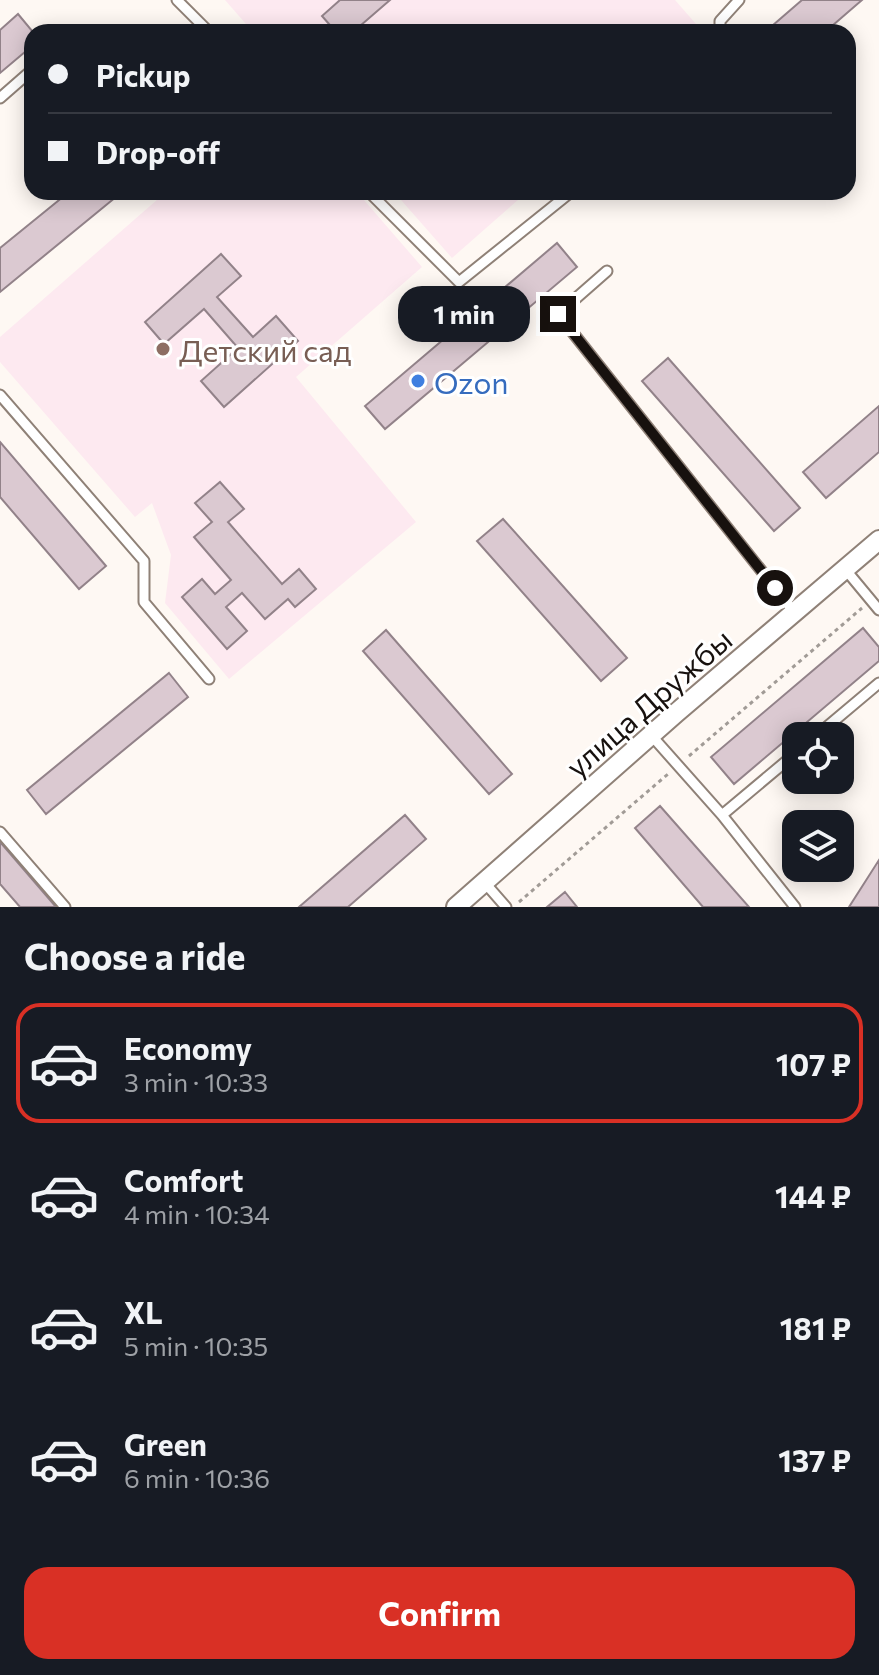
<!DOCTYPE html>
<meta charset="utf-8">
<style>
body{margin:0;font-family:Commissioner,sans-serif;background:#20242c;color:#f1f3f6;height:100vh;display:flex;flex-direction:column;font-size:30px;white-space:nowrap}
*{box-sizing:border-box;margin:0}
p{font-size:26px;color:#9ea1a6}
.icon{flex:none;width:44px;height:44px;fill:none;stroke:currentColor;stroke-width:2;stroke-linecap:round;stroke-linejoin:round}
.map{position:relative;height:907px;overflow:hidden}
.panel{display:flex;flex-direction:column;background:#171b24;flex:1}
.panel>*{flex:none}
.guide{position:absolute;left:24px;top:24px;width:832px;height:176px;border-radius:24px;box-shadow:0 4px 20px #0003;display:grid;align-content:center;height:176px;padding:0 24px;background:#171b24}
.buttons{position:absolute;left:782px;top:722px;display:grid;gap:16px}
.buttons a{display:grid;place-items:center;width:72px;height:72px;border-radius:16px;background:#171b24;box-shadow:0 4px 20px #0003;font-size:40px}
.end{position:absolute;width:36px;height:36px;margin:-18px;border:10px solid #17110e;background:#fff;box-shadow:0 0 0 4px #fff}
.from{border-radius:50%}
.bubble{position:absolute;height:56px;border-radius:24px;background:#171b24;box-shadow:0 4px 20px #0003;font-size:26px;font-weight:700;line-height:56px;text-align:center}
.guide b{display:flex;align-items:center;gap:28px;height:76px;font-size:30px}
.guide b+b{border-top:2px solid #363941}
.guide i{width:20px;height:20px;background:#f1f3f6}
ul{padding:0;list-style:none}
li{display:flex;align-items:center;gap:24px;height:120px;margin:0 16px 12px;padding:0 8px;border:4px solid transparent;border-radius:24px}
li div{flex:1}
li b{display:block;font-size:30px}
li em{font-style:normal;font-weight:700}
li.selected{border-color:#d93025}
li>.icon{width:72px;height:72px;stroke-width:1.5}
h2{padding:0 24px;font-size:36px;line-height:96px}
.button{display:flex;gap:16px;margin-top:auto;padding:16px 24px}
.button a{flex:1;height:92px;border-radius:24px;background:#d93025;color:#fff;font-size:32px;font-weight:700;line-height:92px;text-align:center}
.map>svg:first-child{display:block}
</style>
<div class="map">
<svg width="879" height="907" viewBox="0 0 879 907">
<rect width="100%" height="100%" fill="#fef8f3"/>
<path fill="#fde9f0" d="M 225,0 L 675,0 L 703,32 L 253,32 Z
M 166,192 L 357,192 L 422,267 L 296,377 L 416,522 L 229,679 L 165,603 L 171,555 L 152,503 L 135,517 L 0,362 L 0,337 Z
M 394,192 L 527,192 L 452,258 Z"/>
<path fill="#dbc9d1" stroke="#928289" stroke-width="2" d="M 340,0 L 390,0 L 353,32 L 336,32 L 322,16 Z
M 802,0 L 862,0 L 825,32 L 765,32 Z
M 18,14 L 33,32 L 32,46 L 0,73 L 0,30 Z
M 69,192 L 122,192 L 0,292 L 0,248 Z
M 557,243 L 577,267 L 385,429 L 365,406 Z
M 221,254 L 241,276 L 217,297 L 253,337 L 276,316 L 298,341 L 224,407 L 201,381 L 238,348 L 204,309 L 164,344 L 145,322 Z
M 668,358 L 800,508 L 774,531 L 642,381 Z
M 879,406 L 879,452 L 826,498 L 803,472 Z
M 0,442 L 106,566 L 79,589 L 0,497 Z
M 220,482 L 244,509 L 228,522 L 282,584 L 299,569 L 316,589 L 295,607 L 288,599 L 265,619 L 242,593 L 226,607 L 247,631 L 227,649 L 182,597 L 202,579 L 215,594 L 231,580 L 194,537 L 212,522 L 195,503 Z
M 503,519 L 627,658 L 601,681 L 477,541 Z
M 863,628 L 879,647 L 879,661 L 734,784 L 711,757 Z
M 386,630 L 512,774 L 489,794 L 363,651 Z
M 169,673 L 188,697 L 46,814 L 27,790 Z
M 660,806 L 749,907 L 703,907 L 635,828 Z
M 405,815 L 426,839 L 348,907 L 299,907 Z
M 0,842 L 56,907 L 20,907 L 0,884 Z
M 879,860 L 879,907 L 849,907 Z
M 565,892 L 577,907 L 547,907 Z"/>
<g fill="none" stroke-linecap="round" stroke-linejoin="round">
<defs>
<path id="service" d="M 177,0 L 209,32
M 720,32 L 720,21 L 739,0
M 0,98 L 32,70
M 369,192 L 459,282 L 571,192
M 607,271 L 558,314 L 794,612
M 0,395 L 144,561 L 144,602 L 209,679
M 845,569 L 879,610
M 651,735 L 722,815 L 795,907
M 816,736 L 879,683
M 722,815 L 796,753
M 0,832 L 65,907
M 485,883 L 506,907"/>
<path id="minor" d="M 456,907 L 676,713 L 879,540"/>
</defs>
<use href="#service" stroke="#8f8177" stroke-width="13"/>
<use href="#minor" stroke="#8f8177" stroke-width="22"/>
<path stroke="#a19b96" stroke-width="3" stroke-dasharray="4 4" stroke-linecap="butt" d="M 689,756 L 862,608
M 519,902 L 668,774"/>
<use href="#service" stroke="#fff" stroke-width="9"/>
<use href="#minor" stroke="#fff" stroke-width="18"/>
</g>
<g fill="none" stroke-linecap="round" stroke-linejoin="round">
<path stroke="#17110e" stroke-width="10" d="M 558,314 L 775,588"/>
</g>
<circle fill="#8d6e63" stroke="#fff" stroke-width="3" cx="163" cy="349" r="8"/>
<circle fill="#3f7fe0" stroke="#fff" stroke-width="3" cx="418" cy="381" r="8"/>
<g text-anchor="middle" dominant-baseline="central" stroke-width="6" stroke-linejoin="round" paint-order="stroke">
<g font-size="30" fill="#785e54" stroke="#fff" text-anchor="start">
<text x="179" y="349">Детский сад</text>
</g>
<g font-size="30" fill="#366cbe" stroke="#fff" text-anchor="start">
<text x="434" y="381">Ozon</text>
</g>
<g font-size="30" fill="#17110e" stroke="#fff">
<text transform="translate(648 702) rotate(-41)">улица Дружбы</text>
</g>
</g>
</svg>
<div class="buttons">
<a><svg class="icon" aria-label="locate" viewBox="0 0 24 24"><circle cx="12" cy="12" r="6"/><path d="M12 2v4M12 18v4M2 12h4M18 12h4"/></svg></a>
<a><svg class="icon" aria-label="layers" viewBox="0 0 24 24"><path d="M12 4l9 5-9 5-9-5zM3 14l9 5 9-5"/></svg></a>
</div>
<i class="end from" style="left:775px;top:588px"></i>
<i class="end" style="left:558px;top:314px"></i>
<div class="bubble" style="left:398px;top:286px;width:132px">1 min</div>
<div class="guide">
<b><i class="from"></i>Pickup</b>
<b><i></i>Drop-off</b>
</div>
</div>
<section class="panel">
<h2>Choose a ride</h2>
<ul>
<li class="selected"><svg class="icon" aria-label="car" viewBox="0 0 24 24"><path d="M5 17H2v-5l4-1 3-4h7l3 4 3 1v5h-3M9 17h6M6 11h13"/><circle cx="7" cy="17" r="2"/><circle cx="17" cy="17" r="2"/></svg><div><b>Economy</b><p>3 min · 10:33</p></div><em>107 ₽</em></li>
<li><svg class="icon" aria-label="car" viewBox="0 0 24 24"><path d="M5 17H2v-5l4-1 3-4h7l3 4 3 1v5h-3M9 17h6M6 11h13"/><circle cx="7" cy="17" r="2"/><circle cx="17" cy="17" r="2"/></svg><div><b>Comfort</b><p>4 min · 10:34</p></div><em>144 ₽</em></li>
<li><svg class="icon" aria-label="car" viewBox="0 0 24 24"><path d="M5 17H2v-5l4-1 3-4h7l3 4 3 1v5h-3M9 17h6M6 11h13"/><circle cx="7" cy="17" r="2"/><circle cx="17" cy="17" r="2"/></svg><div><b>XL</b><p>5 min · 10:35</p></div><em>181 ₽</em></li>
<li><svg class="icon" aria-label="car" viewBox="0 0 24 24"><path d="M5 17H2v-5l4-1 3-4h7l3 4 3 1v5h-3M9 17h6M6 11h13"/><circle cx="7" cy="17" r="2"/><circle cx="17" cy="17" r="2"/></svg><div><b>Green</b><p>6 min · 10:36</p></div><em>137 ₽</em></li>
</ul>
<div class="button"><a>Confirm</a></div>
</section>
